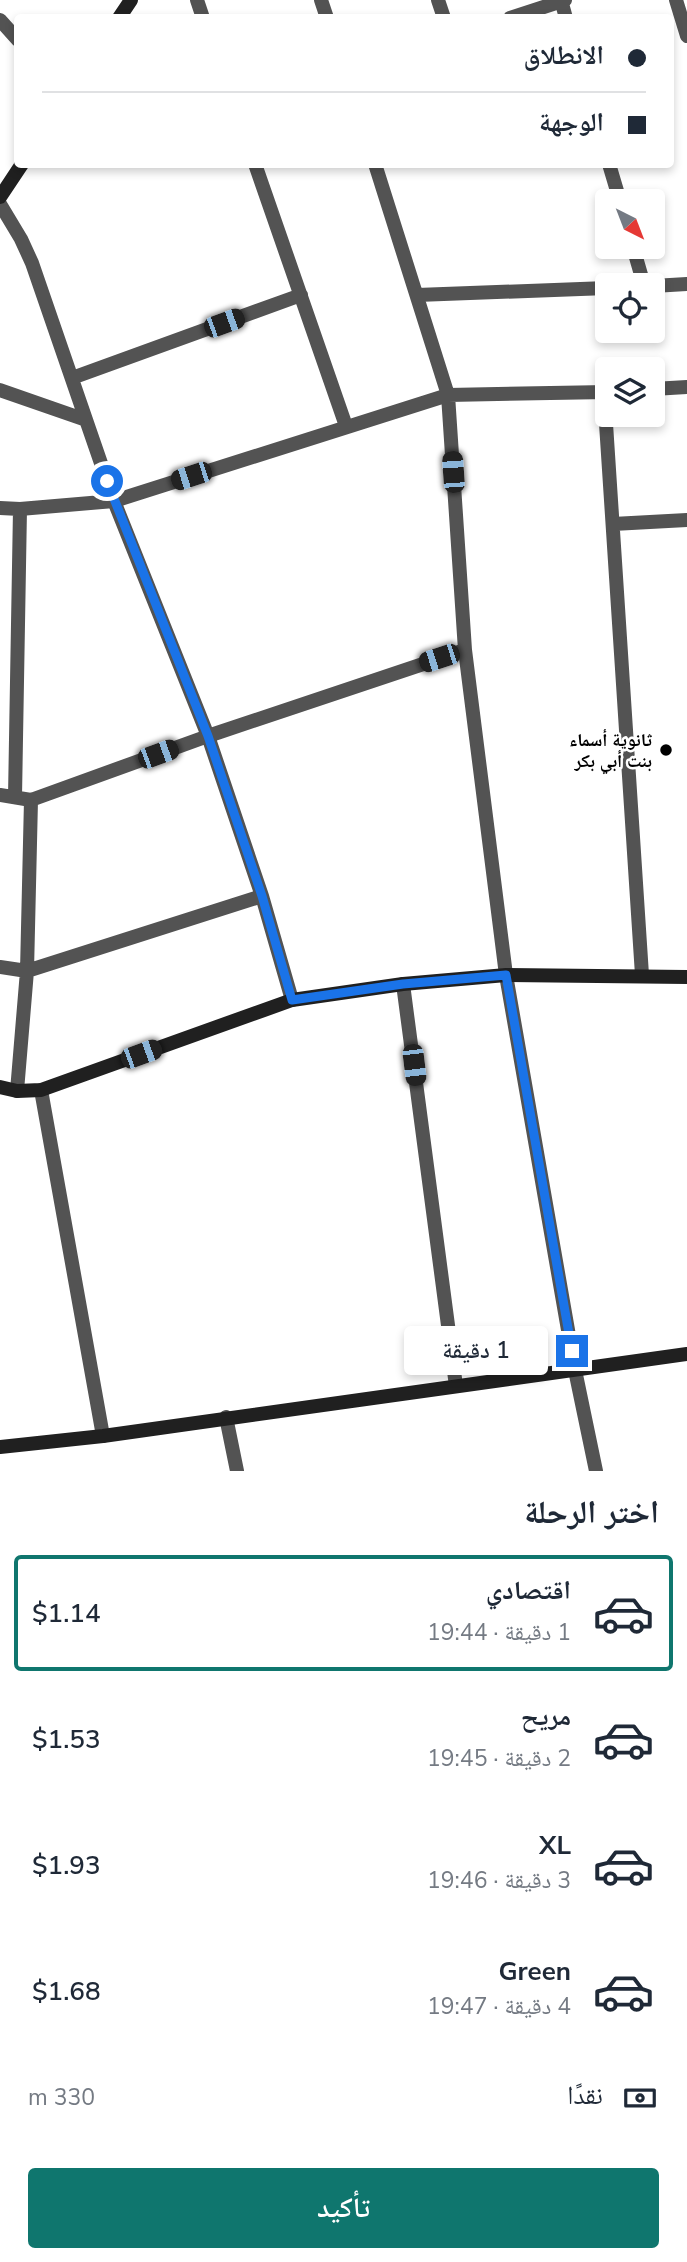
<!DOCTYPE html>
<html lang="ar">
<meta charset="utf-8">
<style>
body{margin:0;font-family:"Nunito Sans","Noto Naskh Arabic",sans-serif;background:#f6f6f7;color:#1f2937;direction:rtl;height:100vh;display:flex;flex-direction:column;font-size:26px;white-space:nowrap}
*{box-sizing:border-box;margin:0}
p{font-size:23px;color:#747a83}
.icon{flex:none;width:38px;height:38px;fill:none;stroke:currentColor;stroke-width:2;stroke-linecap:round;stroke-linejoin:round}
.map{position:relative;height:1471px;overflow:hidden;direction:ltr}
.panel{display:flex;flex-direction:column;background:#fff;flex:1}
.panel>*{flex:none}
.banner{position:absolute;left:14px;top:14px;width:660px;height:154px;border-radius:7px;box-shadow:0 4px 10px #0003;direction:rtl;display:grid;align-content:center;height:154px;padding:0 28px;background:#fff}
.needle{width:46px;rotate:138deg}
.tools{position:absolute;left:595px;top:189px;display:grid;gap:14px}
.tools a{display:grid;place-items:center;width:70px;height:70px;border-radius:7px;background:#fff;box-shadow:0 4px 10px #0003;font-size:35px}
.end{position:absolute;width:32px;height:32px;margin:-16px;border:9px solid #1a73e8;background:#fff;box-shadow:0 0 0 4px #fff}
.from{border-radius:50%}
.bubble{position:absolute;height:49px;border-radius:7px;background:#fff;box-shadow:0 4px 10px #0003;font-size:23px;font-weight:600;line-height:49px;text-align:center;direction:rtl}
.car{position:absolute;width:21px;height:42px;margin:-21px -10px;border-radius:9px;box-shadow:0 0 5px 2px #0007;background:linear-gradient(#222 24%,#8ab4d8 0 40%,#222 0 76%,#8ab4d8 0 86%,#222 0)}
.banner b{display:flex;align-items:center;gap:24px;height:66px;font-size:26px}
.banner b+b{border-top:2px solid #e0e1e3}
.banner i{width:18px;height:18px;background:#1f2937}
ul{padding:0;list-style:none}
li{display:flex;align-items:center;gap:21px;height:116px;margin:0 14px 10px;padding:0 14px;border:4px solid transparent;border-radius:7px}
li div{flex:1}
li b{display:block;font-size:26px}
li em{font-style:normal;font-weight:600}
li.on{border-color:#0f766e}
li>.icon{width:63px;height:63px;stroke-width:1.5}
h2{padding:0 28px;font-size:32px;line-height:84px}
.pay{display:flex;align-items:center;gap:18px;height:77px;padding:0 28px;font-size:26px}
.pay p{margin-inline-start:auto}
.button{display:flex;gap:14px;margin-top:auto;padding:14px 28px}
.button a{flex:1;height:80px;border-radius:7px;background:#0f766e;color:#fff;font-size:28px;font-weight:600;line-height:80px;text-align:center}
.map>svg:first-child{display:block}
</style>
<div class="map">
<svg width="687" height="1471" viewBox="0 0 687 1471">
<rect width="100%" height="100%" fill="#fff"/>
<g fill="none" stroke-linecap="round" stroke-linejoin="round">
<path stroke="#535353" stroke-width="14" d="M 197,0 L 203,18
M 321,0 L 327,18
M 438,0 L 444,18
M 561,0 L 566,18
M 676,0 L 687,36
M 510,18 L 565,0
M 0,20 L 18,40
M 255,164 L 346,426
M 375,164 L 448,395 L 465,650 L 506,975 L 575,1370 L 596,1471
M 609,164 L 620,201
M 0,204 L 21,239 L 32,263 L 114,501 L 208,736 L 262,896 L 292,1000
M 633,247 L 644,285
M 653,286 L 687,284
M 417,295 L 607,288
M 72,378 L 301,295
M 653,389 L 687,387
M 0,390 L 86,420
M 604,393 L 642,975
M 0,508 L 20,509 L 114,501 L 448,395 L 607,392
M 613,524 L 687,520
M 0,795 L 31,800 L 208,736 L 465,650
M 15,797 L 20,509
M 0,967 L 27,971 L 262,896
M 403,984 L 456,1386
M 41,1090 L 103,1436
M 17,1091 L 27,971 L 31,800
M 226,1417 L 237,1471"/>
<path stroke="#202020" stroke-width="14" d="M 119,18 L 131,0
M 0,197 L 22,164
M 0,1087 L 17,1091 L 41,1090 L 292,1000 L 403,984 L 506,975 L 687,977
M 0,1447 L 103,1436 L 687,1354"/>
</g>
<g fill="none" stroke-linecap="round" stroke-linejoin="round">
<path stroke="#1a73e8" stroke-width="9" d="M 107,481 L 208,736 L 262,896 L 292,1000 L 403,984 L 506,975 L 572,1351"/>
</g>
<circle fill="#000" stroke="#fff" stroke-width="2.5" cx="666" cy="750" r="7"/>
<g text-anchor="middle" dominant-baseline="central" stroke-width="5" stroke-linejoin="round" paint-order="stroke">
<g font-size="18" font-weight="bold" fill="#000" stroke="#fff" text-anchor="end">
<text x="652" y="740">ثانوية أسماء<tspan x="652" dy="21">بنت أبي بكر</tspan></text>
</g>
</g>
</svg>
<div class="tools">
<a><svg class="needle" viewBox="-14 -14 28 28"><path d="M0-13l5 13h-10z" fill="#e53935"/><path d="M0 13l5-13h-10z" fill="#747a83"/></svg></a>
<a><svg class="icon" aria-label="locate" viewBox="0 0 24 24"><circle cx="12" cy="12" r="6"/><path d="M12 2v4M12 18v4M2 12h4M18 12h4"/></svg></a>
<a><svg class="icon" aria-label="layers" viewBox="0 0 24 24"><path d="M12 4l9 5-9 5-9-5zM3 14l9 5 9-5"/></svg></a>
</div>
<i class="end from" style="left:107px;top:481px"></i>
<i class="end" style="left:572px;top:1351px"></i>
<div class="bubble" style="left:404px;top:1326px;width:144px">1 دقيقة</div>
<i class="car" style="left:224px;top:323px;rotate:70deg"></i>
<i class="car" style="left:453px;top:472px;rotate:356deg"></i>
<i class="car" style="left:191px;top:476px;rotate:252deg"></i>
<i class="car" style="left:439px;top:658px;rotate:252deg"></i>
<i class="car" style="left:158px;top:754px;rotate:70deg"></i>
<i class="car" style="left:141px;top:1054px;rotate:70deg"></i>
<i class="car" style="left:414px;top:1065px;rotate:173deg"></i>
<div class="banner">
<b><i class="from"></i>الانطلاق</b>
<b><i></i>الوجهة</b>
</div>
</div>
<section class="panel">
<h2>اختر الرحلة</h2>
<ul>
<li class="on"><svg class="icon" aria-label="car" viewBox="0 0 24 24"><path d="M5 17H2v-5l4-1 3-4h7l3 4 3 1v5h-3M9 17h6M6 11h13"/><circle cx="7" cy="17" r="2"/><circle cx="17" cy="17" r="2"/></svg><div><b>اقتصادي</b><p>1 دقيقة · 19:44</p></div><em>$1.14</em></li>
<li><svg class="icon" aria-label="car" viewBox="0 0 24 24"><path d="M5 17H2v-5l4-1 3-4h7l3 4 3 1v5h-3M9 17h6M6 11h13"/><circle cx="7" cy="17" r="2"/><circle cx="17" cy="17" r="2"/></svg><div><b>مريح</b><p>2 دقيقة · 19:45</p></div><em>$1.53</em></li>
<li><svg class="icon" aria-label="car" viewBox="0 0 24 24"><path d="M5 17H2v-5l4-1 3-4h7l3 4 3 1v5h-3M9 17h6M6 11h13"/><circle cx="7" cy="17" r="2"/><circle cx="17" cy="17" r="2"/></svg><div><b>XL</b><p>3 دقيقة · 19:46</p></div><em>$1.93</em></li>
<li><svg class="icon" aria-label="car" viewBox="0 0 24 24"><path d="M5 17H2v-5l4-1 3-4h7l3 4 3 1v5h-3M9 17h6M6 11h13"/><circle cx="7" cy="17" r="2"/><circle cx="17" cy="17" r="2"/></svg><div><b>Green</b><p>4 دقيقة · 19:47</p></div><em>$1.68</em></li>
</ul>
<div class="pay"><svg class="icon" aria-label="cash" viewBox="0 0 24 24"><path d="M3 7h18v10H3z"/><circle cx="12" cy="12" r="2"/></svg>نقدًا<p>330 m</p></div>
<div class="button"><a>تأكيد</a></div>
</section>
